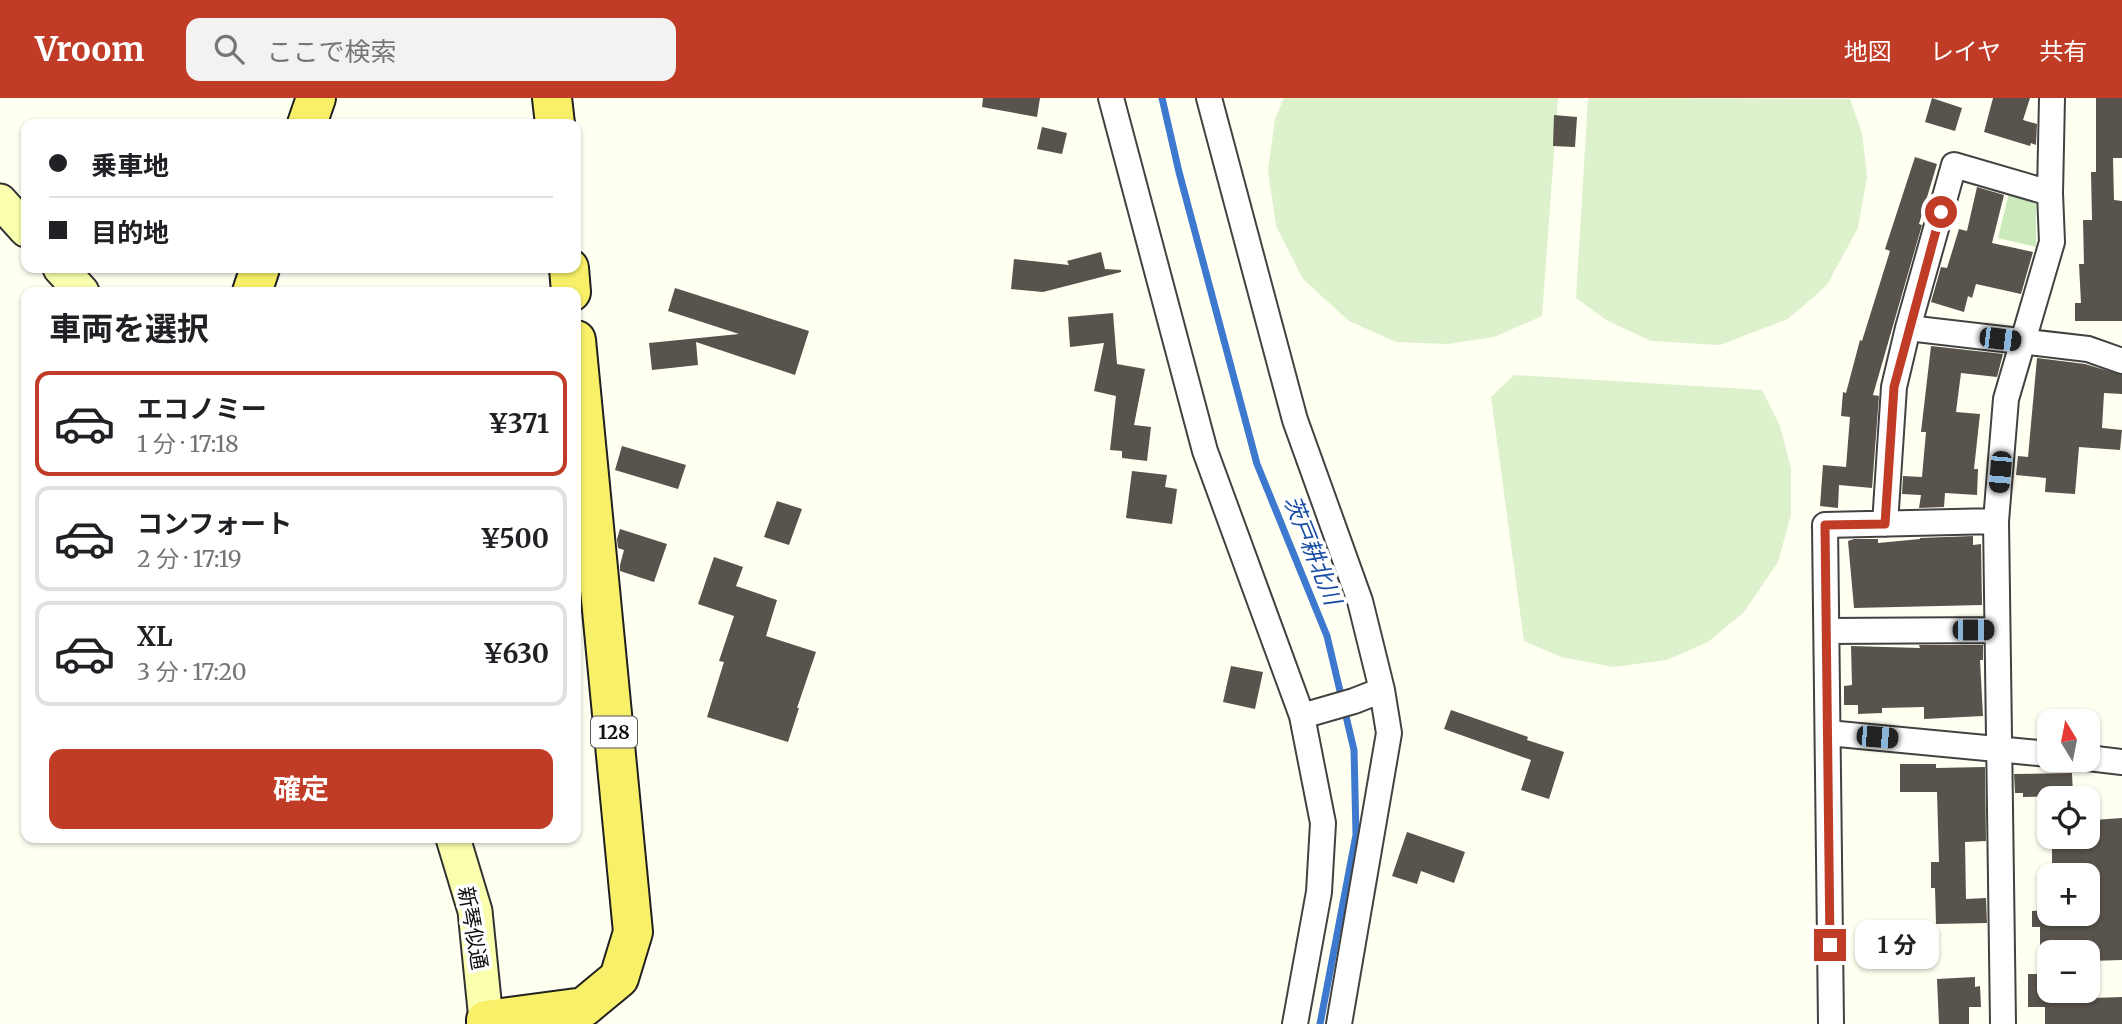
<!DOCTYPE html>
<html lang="ja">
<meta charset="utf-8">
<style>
body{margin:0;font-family:Merriweather,"Noto Sans JP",serif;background:#f2f2f2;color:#202124;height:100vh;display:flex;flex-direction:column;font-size:26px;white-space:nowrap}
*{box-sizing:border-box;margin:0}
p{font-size:23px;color:#757577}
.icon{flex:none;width:38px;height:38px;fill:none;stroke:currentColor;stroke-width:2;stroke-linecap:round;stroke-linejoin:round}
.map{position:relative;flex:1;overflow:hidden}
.details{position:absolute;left:21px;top:189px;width:560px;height:556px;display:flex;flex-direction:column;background:#fff;border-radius:14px;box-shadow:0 2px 5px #0004}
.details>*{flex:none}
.top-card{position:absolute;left:21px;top:21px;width:560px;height:154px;border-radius:14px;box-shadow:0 2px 5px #0004;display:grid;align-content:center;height:154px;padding:0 28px;background:#fff}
.needle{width:46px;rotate:350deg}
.tools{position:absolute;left:2037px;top:611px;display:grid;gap:14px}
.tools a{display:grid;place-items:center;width:63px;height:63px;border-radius:14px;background:#fff;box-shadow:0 2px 5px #0004;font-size:35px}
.end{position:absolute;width:32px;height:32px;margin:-16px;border:9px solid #c13c26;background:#fff;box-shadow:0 0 0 4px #fff}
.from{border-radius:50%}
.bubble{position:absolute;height:49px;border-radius:14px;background:#fff;box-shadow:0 2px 5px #0004;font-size:23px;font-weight:700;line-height:49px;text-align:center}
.car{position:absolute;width:21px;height:42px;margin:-21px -10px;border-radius:9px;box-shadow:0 0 5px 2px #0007;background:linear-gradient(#222 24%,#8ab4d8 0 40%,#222 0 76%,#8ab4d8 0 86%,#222 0)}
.top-card b{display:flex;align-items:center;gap:24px;height:66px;font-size:26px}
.top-card b+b{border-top:2px solid #e0e0e0}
.top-card i{width:18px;height:18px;background:#202124}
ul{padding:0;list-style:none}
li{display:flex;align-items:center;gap:21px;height:105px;margin:0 14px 10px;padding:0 14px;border:4px solid #e0e0e0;border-radius:14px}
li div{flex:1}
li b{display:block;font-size:26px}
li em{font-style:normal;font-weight:700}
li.on{border-color:#c13c26}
li>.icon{width:63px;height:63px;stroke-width:1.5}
h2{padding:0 28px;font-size:32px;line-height:84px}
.action{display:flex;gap:14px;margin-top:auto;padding:14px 28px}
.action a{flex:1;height:80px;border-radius:14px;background:#c13c26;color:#fff;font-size:28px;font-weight:700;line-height:80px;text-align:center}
header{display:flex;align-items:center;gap:42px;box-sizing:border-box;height:98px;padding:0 35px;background:#c13c26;color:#fff}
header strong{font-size:33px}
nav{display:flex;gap:38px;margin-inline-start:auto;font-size:24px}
.search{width:490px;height:63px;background:#f2f2f2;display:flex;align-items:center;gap:18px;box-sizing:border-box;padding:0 24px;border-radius:14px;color:#757577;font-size:26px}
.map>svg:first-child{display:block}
</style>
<header>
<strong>Vroom</strong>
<div class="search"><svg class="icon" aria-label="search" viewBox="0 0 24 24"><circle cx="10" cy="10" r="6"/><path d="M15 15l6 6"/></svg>ここで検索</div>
<nav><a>地図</a><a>レイヤ</a><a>共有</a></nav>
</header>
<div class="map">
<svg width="2122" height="926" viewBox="0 0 2122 926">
<rect width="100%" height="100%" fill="#fffff2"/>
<path fill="#cbeabb" d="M 2009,95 L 2036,106 L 2036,149 L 1998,140 Z"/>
<path fill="#def1cd" d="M 1284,0 L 1558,0 L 1542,218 L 1494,239 L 1447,246 L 1396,244 L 1349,223 L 1303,181 L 1276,128 L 1268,72 L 1275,21 Z
M 1588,0 L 1850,1 L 1862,35 L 1867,79 L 1858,130 L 1827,187 L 1788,221 L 1720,247 L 1651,243 L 1606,222 L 1576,200 Z
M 1514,277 L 1762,292 L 1780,328 L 1791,370 L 1791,417 L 1778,464 L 1744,514 L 1708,544 L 1667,562 L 1613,569 L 1561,559 L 1524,543 L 1491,299 Z"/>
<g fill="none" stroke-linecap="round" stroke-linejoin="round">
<path stroke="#3d79ce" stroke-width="7" d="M 1162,0 L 1179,74 L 1257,366 L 1327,538 L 1354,652 L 1356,737 L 1320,926"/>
</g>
<path fill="#58534c" d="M 983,0 L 1040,0 L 1037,19 L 982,9 Z
M 1932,0 L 1962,10 L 1955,33 L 1925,24 Z
M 1993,0 L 2030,0 L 2023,22 L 2037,26 L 2036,47 L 2031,45 L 2030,48 L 1984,34 Z
M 2096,0 L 2122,0 L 2122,60 L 2113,60 L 2114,102 L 2122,103 L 2122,223 L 2075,223 L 2075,205 L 2081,205 L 2079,166 L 2084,166 L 2083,122 L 2092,122 L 2091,74 L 2096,74 Z
M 1554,17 L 1577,19 L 1575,49 L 1553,48 Z
M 1042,29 L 1067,35 L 1062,56 L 1037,51 Z
M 1915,59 L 1937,66 L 1919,126 L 1922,127 L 1873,297 L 1879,298 L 1872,390 L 1839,387 L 1838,410 L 1820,408 L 1823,367 L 1846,369 L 1850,319 L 1841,318 L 1843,294 L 1846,295 L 1860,242 L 1862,243 L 1890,153 L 1885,151 Z
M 1977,89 L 2004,97 L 1992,145 L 2033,154 L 2021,196 L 1976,186 L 1972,200 L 1968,198 L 1964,214 L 1931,204 L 1941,169 L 1947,170 L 1959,131 L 1967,133 Z
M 1101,154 L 1105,171 L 1121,172 L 1121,174 L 1043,194 L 1011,191 L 1014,161 L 1069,167 L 1067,163 Z
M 675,190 L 809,233 L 795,277 L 696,244 L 698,267 L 652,272 L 649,245 L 739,236 L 668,213 Z
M 1113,215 L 1117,266 L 1145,271 L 1134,327 L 1151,329 L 1147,363 L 1122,360 L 1122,353 L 1110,352 L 1116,298 L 1094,293 L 1104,245 L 1070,249 L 1068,219 Z
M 1931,248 L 2003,256 L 1997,279 L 1961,275 L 1956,314 L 1980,316 L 1974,371 L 1978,371 L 1977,397 L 1945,395 L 1944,409 L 1919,410 L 1921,397 L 1902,396 L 1903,378 L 1922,379 L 1926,334 L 1921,334 Z
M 2037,260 L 2085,266 L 2122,277 L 2122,296 L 2104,295 L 2102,330 L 2122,332 L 2120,352 L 2079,349 L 2075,396 L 2045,394 L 2046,380 L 2016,377 L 2018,358 L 2028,359 Z
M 622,348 L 686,367 L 678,391 L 615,372 Z
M 1132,373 L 1167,377 L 1165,389 L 1177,391 L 1172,426 L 1126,420 Z
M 777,403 L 802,411 L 789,447 L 764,439 Z
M 620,431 L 667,446 L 654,484 L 620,473 L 620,467 L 624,452 L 618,450 L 617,441 Z
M 1973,438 L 1973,447 L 1981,446 L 1982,507 L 1854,510 L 1848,443 L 1854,441 L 1878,441 L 1878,445 L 1920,441 L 1920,440 Z
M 714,459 L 743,469 L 736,488 L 777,502 L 766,538 L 816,554 L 797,610 L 799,610 L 788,644 L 707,619 L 724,564 L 719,563 L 734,518 L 698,506 Z
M 1919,547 L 1983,547 L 1983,562 L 1980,562 L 1983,618 L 1924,621 L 1924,609 L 1882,610 L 1882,615 L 1858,616 L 1858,607 L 1844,607 L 1844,588 L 1852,587 L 1851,548 L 1920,550 Z
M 1231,568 L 1263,574 L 1255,611 L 1223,604 Z
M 1451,612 L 1528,639 L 1527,642 L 1564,654 L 1549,701 L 1521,692 L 1531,662 L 1444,631 Z
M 1900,666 L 1936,666 L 1936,670 L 1985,669 L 1986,743 L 1965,744 L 1966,801 L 1986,800 L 1987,825 L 1936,826 L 1935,790 L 1931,790 L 1931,764 L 1939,764 L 1937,694 L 1900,694 Z
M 2072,675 L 2073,698 L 2023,699 L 2023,695 L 2015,695 L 2014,676 Z
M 2122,720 L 2122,862 L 2088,863 L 2088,854 L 2040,854 L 2040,829 L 2032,829 L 2032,813 L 2049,812 L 2049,816 L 2088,816 L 2088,777 L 2052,777 L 2052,738 L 2096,738 L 2094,722 Z
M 1407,734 L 1465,754 L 1454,785 L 1421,773 L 1417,786 L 1392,778 Z
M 2028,876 L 2049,876 L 2049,892 L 2064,892 L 2064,901 L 2122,899 L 2122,926 L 2045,926 L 2045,909 L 2028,909 Z
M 1975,879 L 1975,889 L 1980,888 L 1981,909 L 1969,909 L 1969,926 L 1939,926 L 1937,881 Z"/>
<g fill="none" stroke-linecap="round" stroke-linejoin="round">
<defs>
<path id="street" d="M 1111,0 L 1205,353 L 1302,618 L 1323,725 L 1319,794 L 1295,926
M 1209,0 L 1295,322 L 1360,503 L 1382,592 L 1389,635 L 1339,926
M 1908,230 L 2088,251 L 2122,263
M 1996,423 L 2006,301 L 2052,144 L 2050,95 L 2052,0
M 1885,426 L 1894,289 L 1908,230 L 1954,67 L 2050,95
M 1827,533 L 1997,532
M 1302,618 L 1354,603 L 1382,592
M 1828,635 L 2049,656
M 2088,660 L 2122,664
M 1831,926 L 1825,427 L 1996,423 L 2003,926"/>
<path id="secondary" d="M 0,103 L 26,132
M 60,170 L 82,194
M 453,740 L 475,813 L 486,922"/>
<path id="primary" d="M 552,0 L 555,26
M 307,26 L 316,0
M 569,170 L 571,194
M 252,194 L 260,170
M 486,926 L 486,922 L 584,909 L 619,880 L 633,834 L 576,242"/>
</defs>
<use href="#street" stroke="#424242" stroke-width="28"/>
<use href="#secondary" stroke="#313131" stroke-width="37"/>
<use href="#primary" stroke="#202020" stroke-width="42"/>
<use href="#street" stroke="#fff" stroke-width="24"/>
<use href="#secondary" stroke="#f9ffad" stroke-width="33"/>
<use href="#primary" stroke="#f8f069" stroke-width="38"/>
</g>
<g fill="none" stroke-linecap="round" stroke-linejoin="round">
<path stroke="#c13c26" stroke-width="9" d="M 1830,847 L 1825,427 L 1885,426 L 1894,289 L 1941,114"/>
</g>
<g text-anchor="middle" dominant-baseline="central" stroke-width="7" stroke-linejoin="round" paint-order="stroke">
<rect fill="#fff" stroke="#575757" stroke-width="2" x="591" y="618.5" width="46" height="31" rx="5"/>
<g font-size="19" font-weight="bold" fill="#0f0f0f">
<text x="614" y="634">128</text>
</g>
<g font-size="21" fill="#0f0f0f" stroke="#fff">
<text transform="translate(473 830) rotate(80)">新琴似通</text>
</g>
<g font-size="23" font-style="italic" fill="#174ca3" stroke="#fff">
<text transform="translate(1313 452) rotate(68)">茨戸耕北川</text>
</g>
</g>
</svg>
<div class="tools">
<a><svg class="needle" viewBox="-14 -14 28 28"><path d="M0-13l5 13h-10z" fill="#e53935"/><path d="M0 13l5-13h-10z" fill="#757577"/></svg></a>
<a><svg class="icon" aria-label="locate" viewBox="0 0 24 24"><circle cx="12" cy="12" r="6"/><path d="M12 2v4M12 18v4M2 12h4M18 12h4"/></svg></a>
<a>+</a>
<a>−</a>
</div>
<i class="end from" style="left:1941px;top:114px"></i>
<i class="end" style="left:1830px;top:847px"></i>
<div class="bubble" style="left:1855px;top:822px;width:84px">1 分</div>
<i class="car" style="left:2000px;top:241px;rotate:97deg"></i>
<i class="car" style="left:2000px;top:374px;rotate:185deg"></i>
<i class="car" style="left:1973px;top:532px;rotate:90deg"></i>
<i class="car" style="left:1877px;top:639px;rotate:95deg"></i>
<div class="top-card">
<b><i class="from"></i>乗車地</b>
<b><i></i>目的地</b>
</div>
<section class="details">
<h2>車両を選択</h2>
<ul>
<li class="on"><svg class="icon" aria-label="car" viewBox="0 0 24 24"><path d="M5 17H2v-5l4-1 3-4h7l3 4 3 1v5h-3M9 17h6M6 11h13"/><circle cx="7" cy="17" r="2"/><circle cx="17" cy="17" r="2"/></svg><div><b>エコノミー</b><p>1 分 · 17:18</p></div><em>¥371</em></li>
<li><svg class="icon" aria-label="car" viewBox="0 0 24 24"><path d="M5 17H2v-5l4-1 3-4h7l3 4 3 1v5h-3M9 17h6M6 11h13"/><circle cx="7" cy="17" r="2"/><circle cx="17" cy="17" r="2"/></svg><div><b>コンフォート</b><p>2 分 · 17:19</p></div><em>¥500</em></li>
<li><svg class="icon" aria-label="car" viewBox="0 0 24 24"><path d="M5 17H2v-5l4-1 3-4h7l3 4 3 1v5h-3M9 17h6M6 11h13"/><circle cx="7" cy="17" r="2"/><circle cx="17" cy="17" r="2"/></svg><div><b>XL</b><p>3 分 · 17:20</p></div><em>¥630</em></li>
</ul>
<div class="action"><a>確定</a></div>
</section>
</div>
